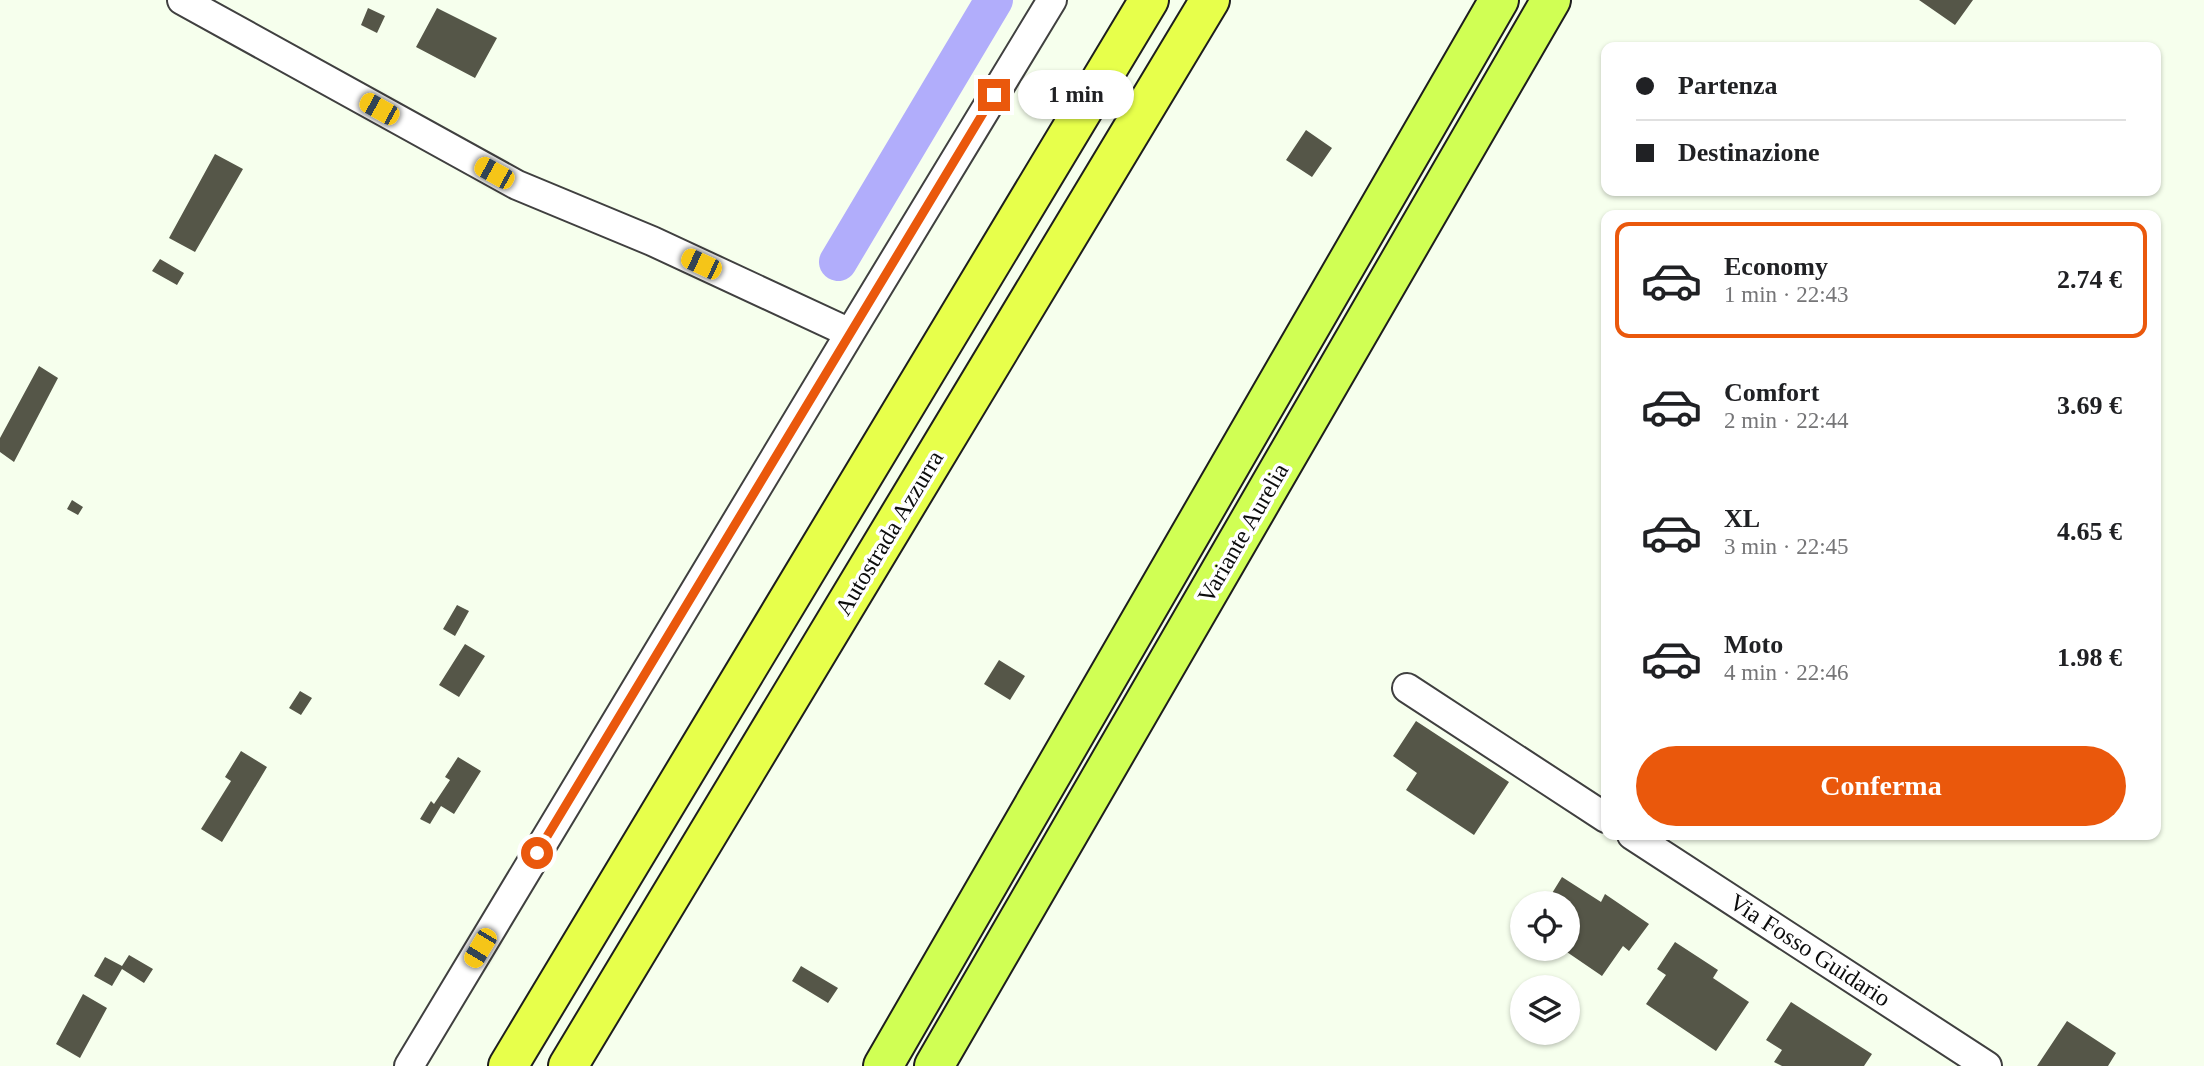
<!DOCTYPE html>
<html lang="it">
<meta charset="utf-8">
<style>
body{margin:0;font-family:"Times New Roman",serif;background:#f2f2f2;color:#202124;height:100vh;display:flex;flex-direction:column;font-size:26px;white-space:nowrap}
*{box-sizing:border-box;margin:0}
p{font-size:23px;color:#757577}
.icon{flex:none;width:38px;height:38px;fill:none;stroke:currentColor;stroke-width:2;stroke-linecap:round;stroke-linejoin:round}
.map{position:relative;flex:1;overflow:hidden}
.details{position:absolute;left:1601px;top:210px;width:560px;height:630px;display:flex;flex-direction:column;background:#fff;border-radius:14px;box-shadow:0 2px 5px #0004}
.details>*{flex:none}
.top-card{position:absolute;left:1601px;top:42px;width:560px;height:154px;border-radius:14px;box-shadow:0 2px 5px #0004;display:grid;align-content:center;height:154px;padding:0 35px;background:#fff}
.fabs{position:absolute;left:1510px;top:891px;display:grid;gap:14px}
.fabs a{display:grid;place-items:center;width:70px;height:70px;border-radius:50%;background:#fff;box-shadow:0 2px 5px #0004;font-size:35px}
.end{position:absolute;width:32px;height:32px;margin:-16px;border:9px solid #ea580c;background:#fff;box-shadow:0 0 0 4px #fff}
.from{border-radius:50%}
.bubble{position:absolute;height:49px;border-radius:24px;background:#fff;box-shadow:0 2px 5px #0004;font-size:23px;font-weight:600;line-height:49px;text-align:center}
.car{position:absolute;width:21px;height:42px;margin:-21px -10px;border-radius:9px;box-shadow:0 0 5px 2px #0007;background:linear-gradient(#f5c518 24%,#345 0 40%,#f5c518 0 76%,#345 0 86%,#f5c518 0)}
.top-card b{display:flex;align-items:center;gap:24px;height:66px;font-size:26px}
.top-card b+b{border-top:2px solid #e0e0e0}
.top-card i{width:18px;height:18px;background:#202124}
ul{padding:12px 0 0;list-style:none}
li{display:flex;align-items:center;gap:21px;height:116px;margin:0 14px 10px;padding:0 21px;border:4px solid transparent;border-radius:14px}
li div{flex:1}
li b{display:block;font-size:26px}
li em{font-style:normal;font-weight:600}
li.current{border-color:#ea580c}
li>.icon{width:63px;height:63px;stroke-width:1.5}
.primary-button{display:flex;gap:14px;margin-top:auto;padding:14px 35px}
.primary-button a{flex:1;height:80px;border-radius:42px;background:#ea580c;color:#fff;font-size:28px;font-weight:600;line-height:80px;text-align:center}
.map>svg:first-child{display:block}
</style>
<div class="map">
<svg width="2204" height="1066" viewBox="0 0 2204 1066">
<rect width="100%" height="100%" fill="#f6ffed"/>
<g fill="none" stroke-linecap="round" stroke-linejoin="round">
<path stroke="#b1adfb" stroke-width="38" d="M 838,262 L 994,0"/>
</g>
<path fill="#555648" d="M 1919,0 L 1973,0 L 1955,25 Z
M 368,8 L 385,16 L 377,33 L 361,25 Z
M 437,8 L 497,38 L 475,78 L 416,47 Z
M 1306,130 L 1332,148 L 1312,177 L 1286,160 Z
M 215,154 L 243,169 L 195,252 L 169,238 Z
M 160,259 L 184,273 L 177,285 L 152,271 Z
M 39,366 L 58,378 L 14,462 L 0,452 L 0,438 Z
M 72,500 L 83,507 L 78,515 L 67,509 Z
M 457,605 L 469,611 L 455,636 L 443,629 Z
M 465,644 L 485,656 L 459,697 L 439,685 Z
M 999,660 L 1025,676 L 1010,700 L 984,684 Z
M 300,691 L 312,698 L 301,715 L 289,708 Z
M 1416,721 L 1509,782 L 1474,835 L 1406,790 L 1417,773 L 1393,756 Z
M 241,751 L 267,767 L 222,842 L 201,829 L 231,781 L 225,777 Z
M 458,757 L 481,771 L 454,814 L 441,806 L 430,824 L 420,819 L 431,801 L 434,804 L 450,780 L 445,777 Z
M 1562,877 L 1601,902 L 1605,894 L 1649,924 L 1629,951 L 1623,946 L 1602,976 L 1561,948 L 1568,948 L 1568,903 L 1546,903 Z
M 1675,942 L 1718,970 L 1713,978 L 1749,1002 L 1716,1051 L 1646,1004 L 1666,975 L 1657,969 Z
M 129,955 L 153,969 L 144,983 L 122,969 L 112,986 L 94,976 L 105,957 L 122,966 Z
M 801,966 L 838,988 L 828,1003 L 792,981 Z
M 83,994 L 107,1008 L 80,1058 L 56,1044 Z
M 1791,1002 L 1872,1054 L 1864,1066 L 1782,1066 L 1774,1062 L 1782,1050 L 1766,1040 Z
M 2067,1021 L 2116,1053 L 2108,1066 L 2037,1066 Z"/>
<g fill="none" stroke-linecap="round" stroke-linejoin="round">
<defs>
<path id="minor" d="M 182,0 L 517,185 L 652,241 L 850,333 L 409,1066
M 850,333 L 1052,0
M 1407,688 L 1606,818
M 1632,835 L 1987,1066"/>
<path id="trunk" d="M 883,1066 L 1499,0
M 934,1066 L 1551,0"/>
<path id="motorway" d="M 508,1066 L 1149,0
M 568,1066 L 1210,0"/>
</defs>
<use href="#minor" stroke="#404040" stroke-width="32"/>
<use href="#trunk" stroke="#1e1e1e" stroke-width="42"/>
<use href="#motorway" stroke="#1e1e1e" stroke-width="42"/>
<use href="#minor" stroke="#fff" stroke-width="28"/>
<use href="#trunk" stroke="#d0ff54" stroke-width="38"/>
<use href="#motorway" stroke="#e7ff4b" stroke-width="38"/>
</g>
<g fill="none" stroke-linecap="round" stroke-linejoin="round">
<path stroke="#ea580c" stroke-width="9" d="M 537,853 L 994,95"/>
</g>
<g text-anchor="middle" dominant-baseline="central" stroke-width="7" stroke-linejoin="round" paint-order="stroke">
<g font-size="24" fill="#0d0d0d" stroke="#fff">
<text transform="translate(889 533) rotate(-59)">Autostrada Azzurra</text>
<text transform="translate(1243 533) rotate(-60)">Variante Aurelia</text>
<text transform="translate(1810 950) rotate(33)">Via Fosso Guidario</text>
</g>
</g>
</svg>
<div class="fabs">
<a><svg class="icon" aria-label="locate" viewBox="0 0 24 24"><circle cx="12" cy="12" r="6"/><path d="M12 2v4M12 18v4M2 12h4M18 12h4"/></svg></a>
<a><svg class="icon" aria-label="layers" viewBox="0 0 24 24"><path d="M12 4l9 5-9 5-9-5zM3 14l9 5 9-5"/></svg></a>
</div>
<i class="end from" style="left:537px;top:853px"></i>
<i class="end" style="left:994px;top:95px"></i>
<div class="bubble" style="left:1018px;top:70px;width:116px">1 min</div>
<i class="car" style="left:379px;top:109px;rotate:299deg"></i>
<i class="car" style="left:494px;top:173px;rotate:299deg"></i>
<i class="car" style="left:701px;top:264px;rotate:295deg"></i>
<i class="car" style="left:480px;top:948px;rotate:211deg"></i>
<div class="top-card">
<b><i class="from"></i>Partenza</b>
<b><i></i>Destinazione</b>
</div>
<section class="details">
<ul>
<li class="current"><svg class="icon" aria-label="car" viewBox="0 0 24 24"><path d="M5 17H2v-5l4-1 3-4h7l3 4 3 1v5h-3M9 17h6M6 11h13"/><circle cx="7" cy="17" r="2"/><circle cx="17" cy="17" r="2"/></svg><div><b>Economy</b><p>1 min · 22:43</p></div><em>2.74 €</em></li>
<li><svg class="icon" aria-label="car" viewBox="0 0 24 24"><path d="M5 17H2v-5l4-1 3-4h7l3 4 3 1v5h-3M9 17h6M6 11h13"/><circle cx="7" cy="17" r="2"/><circle cx="17" cy="17" r="2"/></svg><div><b>Comfort</b><p>2 min · 22:44</p></div><em>3.69 €</em></li>
<li><svg class="icon" aria-label="car" viewBox="0 0 24 24"><path d="M5 17H2v-5l4-1 3-4h7l3 4 3 1v5h-3M9 17h6M6 11h13"/><circle cx="7" cy="17" r="2"/><circle cx="17" cy="17" r="2"/></svg><div><b>XL</b><p>3 min · 22:45</p></div><em>4.65 €</em></li>
<li><svg class="icon" aria-label="car" viewBox="0 0 24 24"><path d="M5 17H2v-5l4-1 3-4h7l3 4 3 1v5h-3M9 17h6M6 11h13"/><circle cx="7" cy="17" r="2"/><circle cx="17" cy="17" r="2"/></svg><div><b>Moto</b><p>4 min · 22:46</p></div><em>1.98 €</em></li>
</ul>
<div class="primary-button"><a>Conferma</a></div>
</section>
</div>
